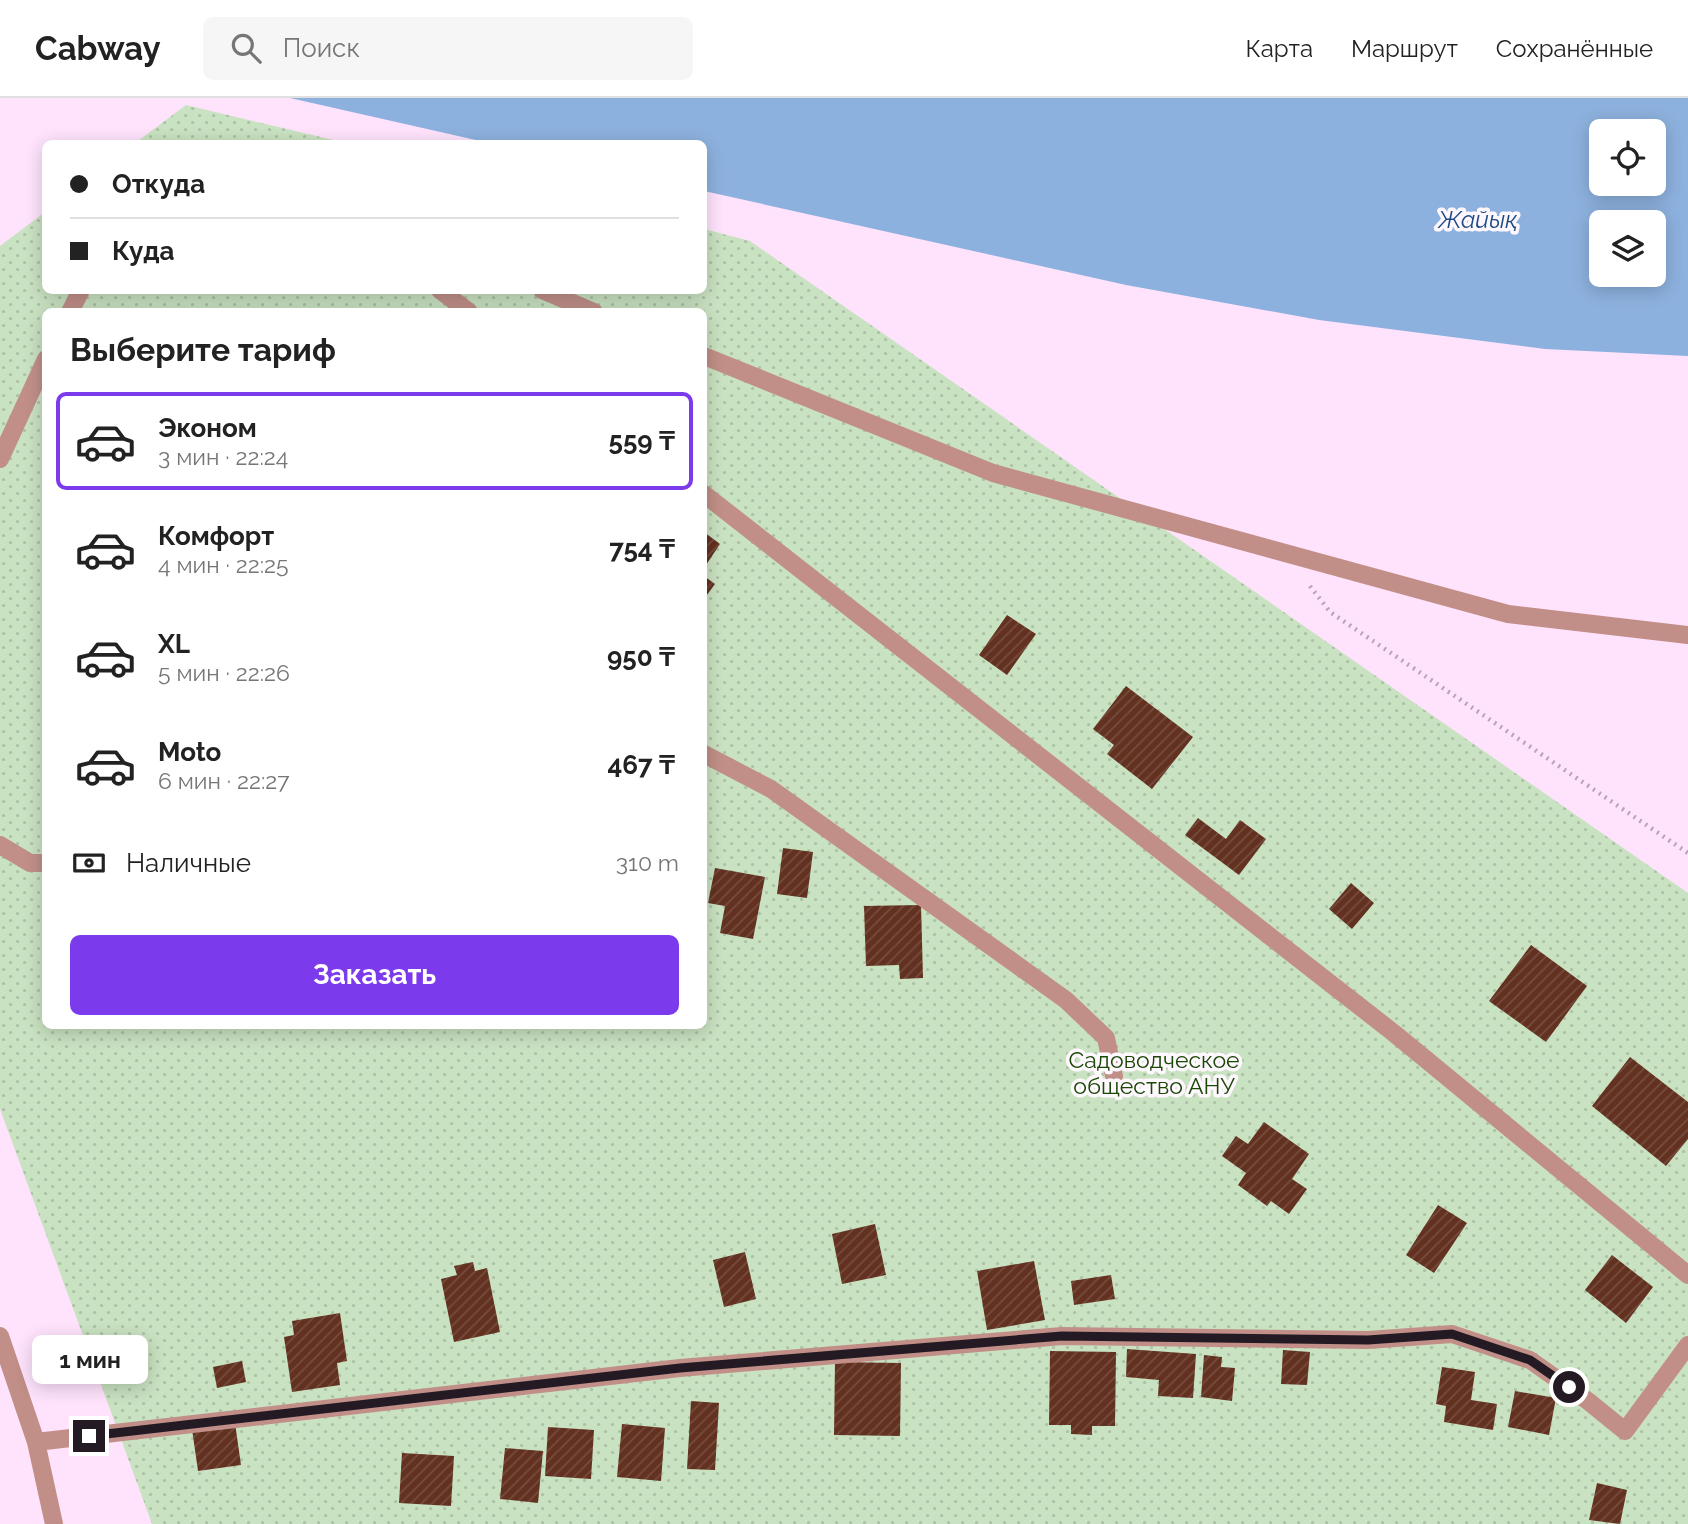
<!DOCTYPE html>
<html lang="ru">
<meta charset="utf-8">
<style>
body{margin:0;font-family:Raleway,sans-serif;background:#f6f6f6;color:#222;height:100vh;display:flex;flex-direction:column;font-size:26px;white-space:nowrap}
*{box-sizing:border-box;margin:0}
p{font-size:23px;color:#767676}
.icon{flex:none;width:38px;height:38px;fill:none;stroke:currentColor;stroke-width:2;stroke-linecap:round;stroke-linejoin:round}
.map{position:relative;flex:1;overflow:hidden}
.details{position:absolute;left:42px;top:210px;width:665px;height:721px;display:flex;flex-direction:column;background:#fff;border-radius:10px;box-shadow:0 4px 18px #0003}
.details>*{flex:none}
.guide{position:absolute;left:42px;top:42px;width:665px;height:154px;border-radius:10px;box-shadow:0 4px 18px #0003;display:grid;align-content:center;height:154px;padding:0 28px;background:#fff}
.controls{position:absolute;left:1589px;top:21px;display:grid;gap:14px}
.controls a{display:grid;place-items:center;width:77px;height:77px;border-radius:10px;background:#fff;box-shadow:0 4px 18px #0003;font-size:35px}
.end{position:absolute;width:32px;height:32px;margin:-16px;border:9px solid #241a23;background:#fff;box-shadow:0 0 0 4px #fff}
.from{border-radius:50%}
.bubble{position:absolute;height:49px;border-radius:10px;background:#fff;box-shadow:0 4px 18px #0003;font-size:23px;font-weight:700;line-height:49px;text-align:center}
.guide b{display:flex;align-items:center;gap:24px;height:66px;font-size:26px}
.guide b+b{border-top:2px solid #e0e0e0}
.guide i{width:18px;height:18px;background:#222}
ul{padding:0;list-style:none}
li{display:flex;align-items:center;gap:21px;height:98px;margin:0 14px 10px;padding:0 14px;border:4px solid transparent;border-radius:10px}
li div{flex:1}
li b{display:block;font-size:26px}
li em{font-style:normal;font-weight:700}
li.active{border-color:#7c3aed}
li>.icon{width:63px;height:63px;stroke-width:1.5}
h2{padding:0 28px;font-size:32px;line-height:84px}
.pay{display:flex;align-items:center;gap:18px;height:77px;padding:0 28px;font-size:26px}
.pay p{margin-inline-start:auto}
.action{display:flex;gap:14px;margin-top:auto;padding:14px 28px}
.action a{flex:1;height:80px;border-radius:10px;background:#7c3aed;color:#fff;font-size:28px;font-weight:700;line-height:80px;text-align:center}
header{display:flex;align-items:center;gap:42px;box-sizing:border-box;height:98px;padding:0 35px;background:#fff;border-bottom:2px solid #e0e0e0}
header strong{font-size:33px}
nav{display:flex;gap:38px;margin-inline-start:auto;font-size:24px}
.search{width:490px;height:63px;background:#f6f6f6;display:flex;align-items:center;gap:18px;box-sizing:border-box;padding:0 24px;border-radius:10px;color:#767676;font-size:26px}
.map>svg:first-child{display:block}
</style>
<header>
<strong>Cabway</strong>
<div class="search"><svg class="icon" aria-label="search" viewBox="0 0 24 24"><circle cx="10" cy="10" r="6"/><path d="M15 15l6 6"/></svg>Поиск</div>
<nav><a>Карта</a><a>Маршрут</a><a>Сохранённые</a></nav>
</header>
<div class="map">
<svg width="1688" height="1426" viewBox="0 0 1688 1426">
<defs>
<pattern id="garden-dots" width="8" height="8" patternUnits="userSpaceOnUse" patternTransform="scale(1.75)"><rect width="8" height="8" fill="#c9e2c1"/><path d="M2 2h.1M6 6h.1" fill="none" stroke="#acc1a6" stroke-width="1.8" stroke-linecap="round"/></pattern>
<pattern id="building-hatch" width="6" height="6" patternUnits="userSpaceOnUse" patternTransform="scale(1.75)"><rect width="6" height="6" fill="#633120"/><path d="M-1 1l2-2M0 6l6-6M5 7l2-2" fill="none" stroke="#754c3f"/></pattern>
</defs>
<rect width="100%" height="100%" fill="#ffe3fd"/>
<path fill="url(#garden-dots)" fill-rule="evenodd" d="M 186,7 L 346,45 L 135,45 Z
M 45,114 L 46,192 L 704,192 L 704,131 L 750,143 L 1688,795 L 1688,1426 L 152,1426 L 0,1011 L 0,148 ZM 46,214 L 704,214 L 704,928 L 46,928 Z"/>
<path fill="#8db1de" fill-rule="evenodd" d="M 290,0 L 1688,0 L 1688,258 L 1545,251 L 1319,222 L 1126,187 L 704,93 L 704,46 L 489,45 ZM 1601,33 L 1654,33 L 1654,86 L 1601,86 ZM 1601,124 L 1654,124 L 1654,177 L 1601,177 Z"/>
<path fill="url(#building-hatch)" d="M 704,434 L 720,446 L 704,470 Z
M 704,478 L 715,486 L 704,501 Z
M 1007,517 L 1036,536 L 1007,577 L 979,557 Z
M 1126,588 L 1193,639 L 1152,691 L 1107,656 L 1114,647 L 1093,631 Z
M 1198,720 L 1226,741 L 1240,722 L 1266,741 L 1239,777 L 1185,737 Z
M 783,750 L 813,754 L 807,800 L 777,796 Z
M 715,770 L 765,779 L 753,841 L 720,835 L 725,808 L 708,805 Z
M 1351,785 L 1374,805 L 1352,831 L 1329,811 Z
M 921,807 L 923,880 L 900,881 L 899,867 L 866,868 L 864,808 Z
M 1531,847 L 1587,888 L 1546,944 L 1489,903 Z
M 1630,959 L 1688,1004 L 1688,1041 L 1666,1068 L 1592,1008 Z
M 1264,1024 L 1309,1056 L 1292,1081 L 1307,1091 L 1289,1116 L 1271,1103 L 1267,1108 L 1238,1087 L 1246,1075 L 1222,1058 L 1236,1038 L 1248,1046 Z
M 1438,1107 L 1467,1125 L 1434,1175 L 1406,1157 Z
M 875,1126 L 886,1177 L 842,1186 L 832,1136 Z
M 745,1154 L 756,1201 L 724,1209 L 713,1162 Z
M 1612,1157 L 1653,1189 L 1626,1225 L 1585,1192 Z
M 1034,1163 L 1045,1222 L 987,1232 L 977,1173 Z
M 473,1164 L 475,1173 L 487,1170 L 500,1234 L 454,1244 L 441,1181 L 457,1177 L 454,1168 Z
M 1111,1177 L 1115,1201 L 1074,1207 L 1071,1183 Z
M 340,1215 L 347,1263 L 337,1265 L 340,1287 L 292,1294 L 284,1239 L 294,1237 L 292,1223 Z
M 1127,1251 L 1196,1256 L 1193,1300 L 1158,1298 L 1159,1282 L 1126,1279 Z
M 1283,1252 L 1310,1254 L 1307,1287 L 1281,1286 Z
M 1050,1253 L 1116,1254 L 1115,1328 L 1092,1328 L 1092,1337 L 1071,1336 L 1071,1327 L 1049,1327 Z
M 1204,1257 L 1222,1259 L 1221,1269 L 1235,1270 L 1232,1303 L 1201,1299 Z
M 242,1263 L 246,1284 L 217,1290 L 213,1269 Z
M 835,1264 L 901,1265 L 900,1338 L 834,1337 Z
M 1442,1269 L 1475,1274 L 1471,1302 L 1497,1306 L 1493,1332 L 1444,1324 L 1446,1308 L 1436,1306 Z
M 1515,1293 L 1556,1300 L 1549,1337 L 1508,1329 Z
M 691,1303 L 719,1305 L 715,1372 L 687,1371 Z
M 235,1325 L 241,1367 L 198,1373 L 192,1331 Z
M 622,1326 L 665,1330 L 661,1383 L 617,1379 Z
M 548,1329 L 594,1332 L 591,1381 L 545,1378 Z
M 505,1350 L 543,1353 L 538,1405 L 500,1401 Z
M 402,1355 L 454,1358 L 451,1408 L 399,1405 Z
M 1597,1385 L 1627,1392 L 1620,1426 L 1589,1422 Z"/>
<g fill="none" stroke-linecap="round" stroke-linejoin="round">
<path stroke="#b9a3b8" stroke-width="4.5" stroke-dasharray="2 5" stroke-linecap="butt" d="M 1310,488 L 1330,514 L 1688,755"/>
<path stroke="#c18f88" stroke-width="18" d="M 440,192 L 469,214
M 542,192 L 594,214
M 70,214 L 81,192
M 704,258 L 993,375 L 1508,516 L 1688,537
M 0,361 L 46,261
M 704,396 L 1395,936 L 1688,1177
M 704,656 L 771,691 L 1066,902 L 1106,940 L 1114,978
M 0,747 L 30,765 L 46,765
M 0,1238 L 36,1344 L 54,1426
M 36,1344 L 680,1270 L 1062,1238 L 1368,1242 L 1452,1236 L 1530,1262 L 1588,1303 L 1625,1333 L 1688,1247"/>
</g>
<g fill="none" stroke-linecap="round" stroke-linejoin="round">
<path stroke="#241a23" stroke-width="9" d="M 89,1338 L 680,1270 L 1062,1238 L 1368,1242 L 1452,1236 L 1530,1262 L 1569,1289"/>
</g>
<g text-anchor="middle" dominant-baseline="central" stroke-width="7" stroke-linejoin="round" paint-order="stroke">
<g font-size="23" fill="#1a4906" stroke="#fef8fe">
<text x="1154" y="961">Садоводческое<tspan x="1154" dy="26">общество АНУ</tspan></text>
</g>
<g font-size="24" font-style="italic" fill="#1d4c84" stroke="#fef8fe">
<text x="1478" y="121">Жайық</text>
</g>
</g>
</svg>
<div class="controls">
<a><svg class="icon" aria-label="locate" viewBox="0 0 24 24"><circle cx="12" cy="12" r="6"/><path d="M12 2v4M12 18v4M2 12h4M18 12h4"/></svg></a>
<a><svg class="icon" aria-label="layers" viewBox="0 0 24 24"><path d="M12 4l9 5-9 5-9-5zM3 14l9 5 9-5"/></svg></a>
</div>
<i class="end from" style="left:1569px;top:1289px"></i>
<i class="end" style="left:89px;top:1338px"></i>
<div class="bubble" style="left:32px;top:1237px;width:116px">1 мин</div>
<div class="guide">
<b><i class="from"></i>Откуда</b>
<b><i></i>Куда</b>
</div>
<section class="details">
<h2>Выберите тариф</h2>
<ul>
<li class="active"><svg class="icon" aria-label="car" viewBox="0 0 24 24"><path d="M5 17H2v-5l4-1 3-4h7l3 4 3 1v5h-3M9 17h6M6 11h13"/><circle cx="7" cy="17" r="2"/><circle cx="17" cy="17" r="2"/></svg><div><b>Эконом</b><p>3 мин · 22:24</p></div><em>559 ₸</em></li>
<li><svg class="icon" aria-label="car" viewBox="0 0 24 24"><path d="M5 17H2v-5l4-1 3-4h7l3 4 3 1v5h-3M9 17h6M6 11h13"/><circle cx="7" cy="17" r="2"/><circle cx="17" cy="17" r="2"/></svg><div><b>Комфорт</b><p>4 мин · 22:25</p></div><em>754 ₸</em></li>
<li><svg class="icon" aria-label="car" viewBox="0 0 24 24"><path d="M5 17H2v-5l4-1 3-4h7l3 4 3 1v5h-3M9 17h6M6 11h13"/><circle cx="7" cy="17" r="2"/><circle cx="17" cy="17" r="2"/></svg><div><b>XL</b><p>5 мин · 22:26</p></div><em>950 ₸</em></li>
<li><svg class="icon" aria-label="car" viewBox="0 0 24 24"><path d="M5 17H2v-5l4-1 3-4h7l3 4 3 1v5h-3M9 17h6M6 11h13"/><circle cx="7" cy="17" r="2"/><circle cx="17" cy="17" r="2"/></svg><div><b>Moto</b><p>6 мин · 22:27</p></div><em>467 ₸</em></li>
</ul>
<div class="pay"><svg class="icon" aria-label="cash" viewBox="0 0 24 24"><path d="M3 7h18v10H3z"/><circle cx="12" cy="12" r="2"/></svg>Наличные<p>310 m</p></div>
<div class="action"><a>Заказать</a></div>
</section>
</div>
